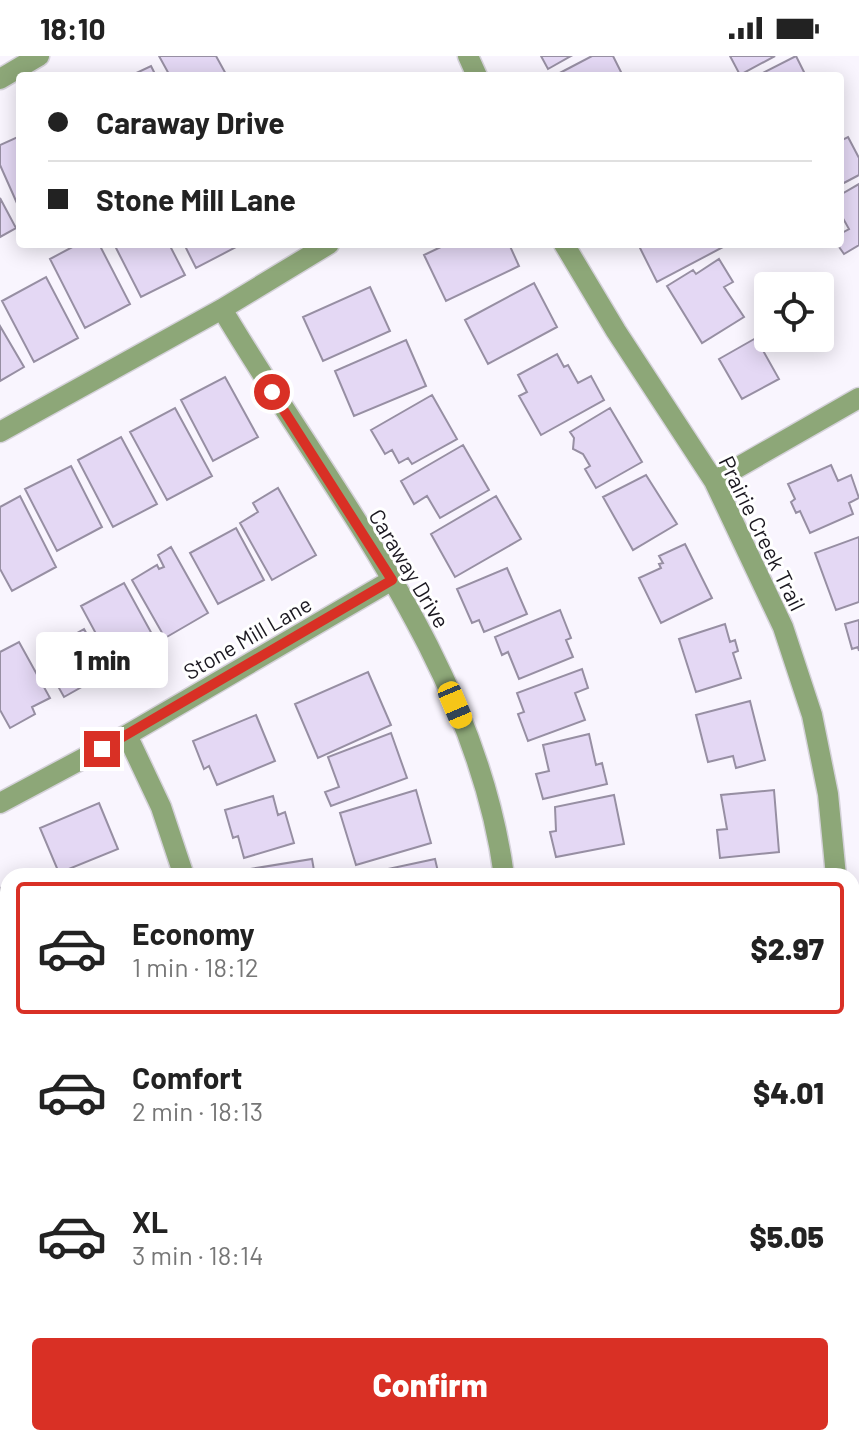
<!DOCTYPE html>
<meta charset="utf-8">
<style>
body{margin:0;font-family:Barlow,sans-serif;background:#f2f2f2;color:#222;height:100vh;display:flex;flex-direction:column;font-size:30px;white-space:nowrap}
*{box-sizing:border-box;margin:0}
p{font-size:26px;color:#767676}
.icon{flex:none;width:44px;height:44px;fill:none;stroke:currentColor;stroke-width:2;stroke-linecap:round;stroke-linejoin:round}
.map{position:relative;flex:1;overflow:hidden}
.details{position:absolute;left:0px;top:812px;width:860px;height:578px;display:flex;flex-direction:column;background:#fff;border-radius:24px 24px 0 0;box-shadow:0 4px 20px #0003}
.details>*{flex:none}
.guide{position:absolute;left:16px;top:16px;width:828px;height:176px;border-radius:8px;box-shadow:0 4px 20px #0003;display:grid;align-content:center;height:176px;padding:0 32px;background:#fff}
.tools{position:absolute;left:754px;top:216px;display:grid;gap:16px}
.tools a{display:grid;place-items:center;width:80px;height:80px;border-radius:8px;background:#fff;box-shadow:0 4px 20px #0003;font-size:40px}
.end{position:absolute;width:36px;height:36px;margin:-18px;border:10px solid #d93025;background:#fff;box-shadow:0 0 0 4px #fff}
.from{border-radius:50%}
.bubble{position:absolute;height:56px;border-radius:8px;background:#fff;box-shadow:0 4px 20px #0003;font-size:26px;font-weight:800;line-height:56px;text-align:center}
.car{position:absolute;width:24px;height:48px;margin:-24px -12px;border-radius:10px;box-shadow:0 0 6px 2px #0007;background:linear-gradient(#f5c518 24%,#345 0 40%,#f5c518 0 76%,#345 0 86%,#f5c518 0)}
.guide b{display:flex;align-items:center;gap:28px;height:76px;font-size:30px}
.guide b+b{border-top:2px solid #e0e0e0}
.guide i{width:20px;height:20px;background:#222}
ul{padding:14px 0 0;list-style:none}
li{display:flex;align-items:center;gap:24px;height:132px;margin:0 16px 12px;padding:0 16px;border:4px solid transparent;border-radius:8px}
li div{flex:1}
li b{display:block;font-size:30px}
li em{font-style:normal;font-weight:800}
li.on{border-color:#d93025}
li>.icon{width:72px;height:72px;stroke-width:1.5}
.action{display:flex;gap:16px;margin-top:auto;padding:16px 32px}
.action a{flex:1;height:92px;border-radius:8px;background:#d93025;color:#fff;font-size:32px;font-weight:800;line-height:92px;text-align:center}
.status{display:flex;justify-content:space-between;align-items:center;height:56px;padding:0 40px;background:#fff;direction:ltr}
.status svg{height:22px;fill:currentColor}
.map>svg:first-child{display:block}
</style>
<div class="status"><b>18:10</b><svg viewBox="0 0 49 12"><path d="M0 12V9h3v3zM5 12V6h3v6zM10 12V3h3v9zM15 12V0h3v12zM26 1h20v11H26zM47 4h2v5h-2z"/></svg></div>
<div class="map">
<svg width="859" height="1389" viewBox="0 0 859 1389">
<rect width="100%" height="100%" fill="#f9f5fe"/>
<path fill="#e4d8f4" stroke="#978fa3" stroke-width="2" d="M 159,0 L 216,0 L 227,20 L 170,20 Z
M 541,0 L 571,0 L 548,13 Z
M 592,0 L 613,0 L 623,20 L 554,20 Z
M 730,0 L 775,0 L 740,19 Z
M 796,0 L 806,20 L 757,20 Z
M 151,10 L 156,20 L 130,20 Z
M 20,80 L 20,154 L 0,109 L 0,89 Z
M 848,81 L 859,102 L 859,119 L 840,129 L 840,85 Z
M 859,128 L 859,189 L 844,198 L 837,188 L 840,188 L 840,178 L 849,173 L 840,157 L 840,139 Z
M 0,142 L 16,172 L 0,181 Z
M 78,188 L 99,188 L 130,248 L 85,272 L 50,203 Z
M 114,188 L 169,188 L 185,219 L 141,241 Z
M 184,188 L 240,188 L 240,189 L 196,212 Z
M 447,188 L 509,188 L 519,210 L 446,245 L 424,199 Z
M 638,188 L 723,188 L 725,190 L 657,226 Z
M 719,203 L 733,226 L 724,231 L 744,261 L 702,287 L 667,230 L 693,214 L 696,218 Z
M 46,221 L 78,282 L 34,306 L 2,245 Z
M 534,227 L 557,271 L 488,308 L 465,264 Z
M 370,231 L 390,275 L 323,305 L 303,261 Z
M 0,270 L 24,311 L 0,325 Z
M 756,282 L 779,323 L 742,343 L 719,303 Z
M 406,284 L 426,330 L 354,360 L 335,315 Z
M 557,298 L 564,311 L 568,309 L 578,327 L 591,320 L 604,344 L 541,379 L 519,340 L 527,336 L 518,319 Z
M 225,321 L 258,381 L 213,405 L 181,344 Z
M 432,339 L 457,383 L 412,408 L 408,402 L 399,407 L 392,394 L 385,398 L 371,374 Z
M 175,352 L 212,420 L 167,444 L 130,376 Z
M 610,352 L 642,406 L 596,432 L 585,413 L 590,410 L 583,398 L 573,393 L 574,382 L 570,376 Z
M 121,381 L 157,448 L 113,471 L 78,404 Z
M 463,389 L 489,434 L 440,462 L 427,440 L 414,448 L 401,425 Z
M 831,409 L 838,425 L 851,419 L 859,442 L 849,447 L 853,458 L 810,477 L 800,455 L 796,457 L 791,446 L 795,443 L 788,428 Z
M 71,410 L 102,471 L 57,495 L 25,433 Z
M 646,419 L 677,468 L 633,494 L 603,441 Z
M 278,432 L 316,499 L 272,524 L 240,467 L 258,456 L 253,447 Z
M 20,440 L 56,511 L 12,535 L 0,513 L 0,451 Z
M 496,440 L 521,483 L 455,521 L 431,478 Z
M 236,472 L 264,524 L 218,548 L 190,497 Z
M 859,481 L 859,546 L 836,554 L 815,497 Z
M 685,488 L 712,542 L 661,567 L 639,522 L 661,512 L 659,508 L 663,507 L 659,500 Z
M 171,491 L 208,557 L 165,582 L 132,524 L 157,509 L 159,513 L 164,511 L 158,499 Z
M 507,512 L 527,558 L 484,576 L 479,564 L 472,567 L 457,533 Z
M 124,527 L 158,589 L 115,613 L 81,550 Z
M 560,554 L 571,582 L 566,584 L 573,601 L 519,623 L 508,596 L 502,599 L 495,581 Z
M 859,564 L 859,595 L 858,591 L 852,593 L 845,568 Z
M 725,568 L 730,586 L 735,584 L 738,595 L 733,597 L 741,622 L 696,636 L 679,583 Z
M 84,573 L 108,616 L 64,641 L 40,598 Z
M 19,586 L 50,642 L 32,651 L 35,658 L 10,672 L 0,654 L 0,596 Z
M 582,613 L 588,632 L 575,637 L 585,664 L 528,685 L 518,658 L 524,656 L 517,637 Z
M 368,616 L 391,669 L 318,702 L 295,648 Z
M 750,645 L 765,704 L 736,712 L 733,700 L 708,706 L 696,659 Z
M 256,659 L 275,705 L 217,729 L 209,710 L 204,713 L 193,685 Z
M 391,677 L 407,722 L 331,750 L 325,736 L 339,731 L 328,701 Z
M 589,678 L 596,709 L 602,707 L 607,728 L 543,743 L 536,718 L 549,715 L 543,689 Z
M 416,734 L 431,787 L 356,809 L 340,757 Z
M 774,734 L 779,796 L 720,802 L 717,774 L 727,773 L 721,739 Z
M 614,739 L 624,788 L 556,801 L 550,776 L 556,775 L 555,751 Z
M 273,740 L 278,759 L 285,756 L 294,787 L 244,802 L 238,780 L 233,782 L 225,754 Z
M 99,747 L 118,793 L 59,817 L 40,772 Z
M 312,803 L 315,820 L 244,820 L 244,814 Z
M 435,803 L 439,820 L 390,820 L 388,813 Z
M 0,831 L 6,849 L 0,851 Z
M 8,875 L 8,925 L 0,926 L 0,876 Z
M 0,944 L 8,944 L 8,994 L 0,994 Z
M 0,1003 L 8,1003 L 8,1053 L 0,1053 Z
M 0,1063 L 8,1063 L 8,1114 L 0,1114 Z
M 0,1123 L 8,1123 L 8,1173 L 0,1173 Z
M 8,1182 L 8,1233 L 0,1233 L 0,1183 Z
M 0,1242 L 8,1242 L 8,1293 L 0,1293 Z
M 8,1301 L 8,1353 L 0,1353 L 0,1302 Z
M 0,1362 L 8,1362 L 8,1382 L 33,1382 L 33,1389 L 0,1389 Z
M 85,1382 L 157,1382 L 157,1389 L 85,1389 Z
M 272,1382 L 337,1382 L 337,1389 L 272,1389 Z
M 395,1382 L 464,1382 L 464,1389 L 395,1389 Z
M 583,1382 L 629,1382 L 629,1389 L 583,1389 Z
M 735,1382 L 790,1382 L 790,1384 L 735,1384 Z"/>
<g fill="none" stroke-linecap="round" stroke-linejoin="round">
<defs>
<path id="minor" d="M 468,0 L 477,20
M 0,23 L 39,0
M 564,188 L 616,275 L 714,425 L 783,571 L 812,659 L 828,738 L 836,820
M 222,253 C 328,432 476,607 504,820
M 0,376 L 222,253 L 329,188
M 714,425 L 859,342
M 127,679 L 161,751 L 184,820
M 0,747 L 127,679 L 392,524
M 852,1354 L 853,1389
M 213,1382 L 213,1389
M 526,1382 L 526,1389"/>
</defs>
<use href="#minor" stroke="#d5d2da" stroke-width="23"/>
<use href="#minor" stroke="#8da778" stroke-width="20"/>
</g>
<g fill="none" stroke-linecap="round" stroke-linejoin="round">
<path stroke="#d93025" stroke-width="10" d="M 102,693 L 392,524 L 272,336"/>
</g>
<g text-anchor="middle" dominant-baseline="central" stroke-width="6" stroke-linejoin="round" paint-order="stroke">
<g font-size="22" fill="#1b1820" stroke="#fff">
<text transform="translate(763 477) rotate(64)">Prairie Creek Trail</text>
<text transform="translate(410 512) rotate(59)">Caraway Drive</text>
<text transform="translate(247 581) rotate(-30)">Stone Mill Lane</text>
</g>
</g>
</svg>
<div class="tools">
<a><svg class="icon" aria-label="locate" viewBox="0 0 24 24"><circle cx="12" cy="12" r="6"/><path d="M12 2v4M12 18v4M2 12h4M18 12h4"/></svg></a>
</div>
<i class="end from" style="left:272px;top:336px"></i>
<i class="end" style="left:102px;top:693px"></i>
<div class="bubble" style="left:36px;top:576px;width:132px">1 min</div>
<i class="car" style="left:455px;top:649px;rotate:157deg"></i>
<div class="guide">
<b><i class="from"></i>Caraway Drive</b>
<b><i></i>Stone Mill Lane</b>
</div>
<section class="details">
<ul>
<li class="on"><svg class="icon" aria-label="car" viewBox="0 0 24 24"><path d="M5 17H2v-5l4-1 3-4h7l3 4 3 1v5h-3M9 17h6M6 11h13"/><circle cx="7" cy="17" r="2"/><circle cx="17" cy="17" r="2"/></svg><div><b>Economy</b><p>1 min · 18:12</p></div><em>$2.97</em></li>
<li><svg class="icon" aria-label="car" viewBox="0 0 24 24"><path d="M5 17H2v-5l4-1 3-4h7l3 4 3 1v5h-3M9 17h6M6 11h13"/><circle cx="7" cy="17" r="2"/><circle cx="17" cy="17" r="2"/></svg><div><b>Comfort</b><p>2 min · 18:13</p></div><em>$4.01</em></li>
<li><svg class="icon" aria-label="car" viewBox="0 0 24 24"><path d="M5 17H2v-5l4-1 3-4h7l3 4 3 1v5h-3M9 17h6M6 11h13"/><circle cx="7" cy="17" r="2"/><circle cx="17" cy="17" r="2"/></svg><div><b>XL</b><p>3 min · 18:14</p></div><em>$5.05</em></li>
</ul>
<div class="action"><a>Confirm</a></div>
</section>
</div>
